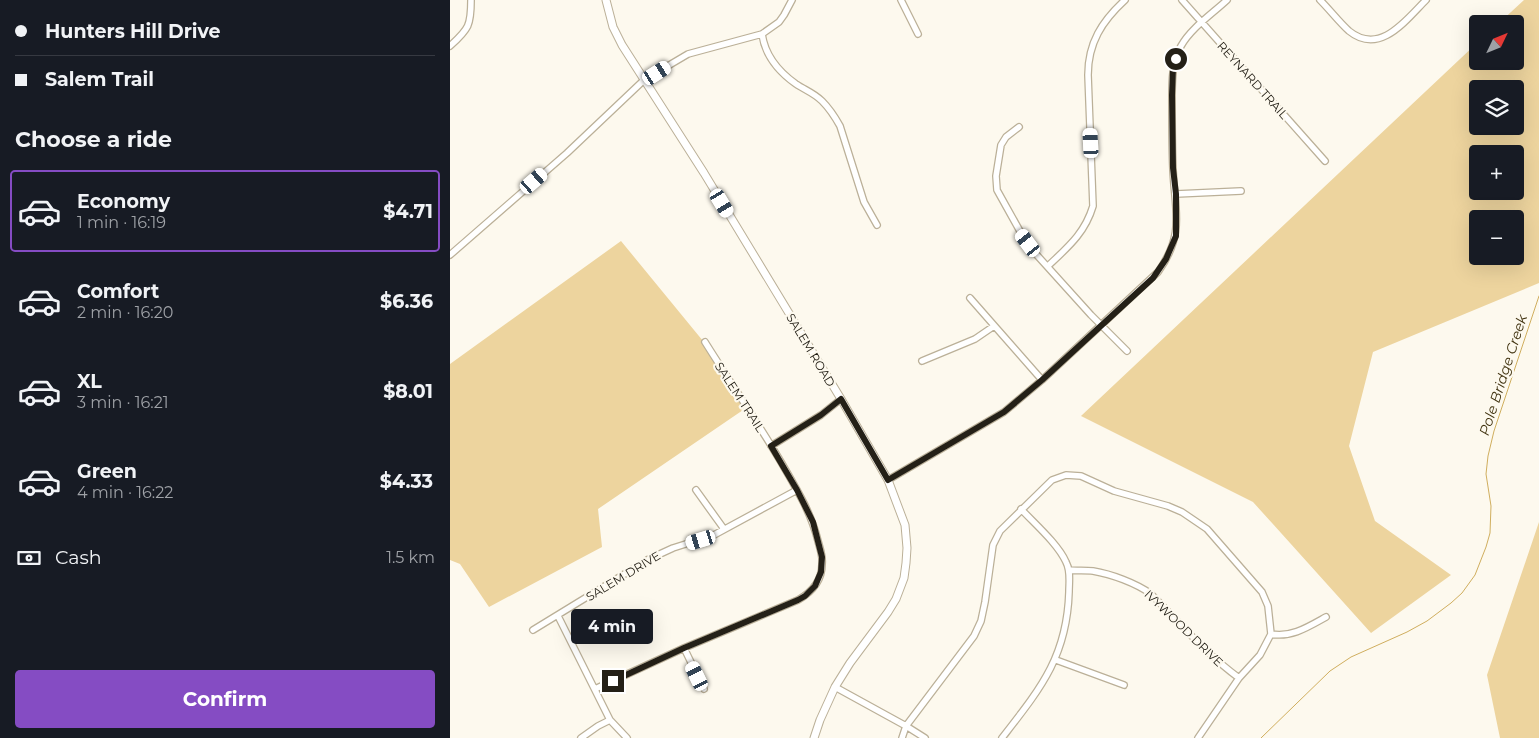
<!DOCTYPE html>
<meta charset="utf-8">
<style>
body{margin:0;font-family:Montserrat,sans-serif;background:#20242c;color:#f1f3f6;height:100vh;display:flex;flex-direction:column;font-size:19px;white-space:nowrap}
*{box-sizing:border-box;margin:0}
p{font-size:16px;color:#9ea1a6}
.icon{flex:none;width:28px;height:28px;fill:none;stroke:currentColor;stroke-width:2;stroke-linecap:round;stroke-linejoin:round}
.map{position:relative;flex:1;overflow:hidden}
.panel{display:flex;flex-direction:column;background:#171b24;width:450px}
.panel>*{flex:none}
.top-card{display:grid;align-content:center;height:110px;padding:0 15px;background:#171b24}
.needle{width:32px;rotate:47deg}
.buttons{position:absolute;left:1019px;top:15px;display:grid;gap:10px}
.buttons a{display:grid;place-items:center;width:55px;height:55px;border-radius:5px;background:#171b24;box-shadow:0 5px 20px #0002;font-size:25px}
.end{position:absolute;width:22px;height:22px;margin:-11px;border:6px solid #242017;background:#fff;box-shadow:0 0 0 2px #fff}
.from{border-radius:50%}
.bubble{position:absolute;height:35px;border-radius:5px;background:#171b24;box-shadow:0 5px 20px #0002;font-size:16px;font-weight:700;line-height:35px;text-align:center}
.car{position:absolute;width:15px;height:30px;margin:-15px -8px;border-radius:6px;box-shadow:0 0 4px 1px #0007;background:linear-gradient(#fff 24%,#345 0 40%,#fff 0 76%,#345 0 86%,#fff 0)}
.top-card b{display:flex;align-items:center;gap:18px;height:48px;font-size:19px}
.top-card b+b{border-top:1px solid #363941}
.top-card i{width:12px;height:12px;background:#f1f3f6}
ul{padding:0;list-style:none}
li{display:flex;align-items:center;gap:15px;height:82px;margin:0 10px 8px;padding:0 5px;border:2px solid transparent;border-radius:5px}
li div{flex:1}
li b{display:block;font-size:19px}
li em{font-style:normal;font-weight:700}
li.current{border-color:#854cc3}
li>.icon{width:45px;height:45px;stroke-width:1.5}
h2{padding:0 15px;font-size:22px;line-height:60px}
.pay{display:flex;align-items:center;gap:12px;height:55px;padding:0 15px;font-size:19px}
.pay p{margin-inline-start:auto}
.cta{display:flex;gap:10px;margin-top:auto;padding:10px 15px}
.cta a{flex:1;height:58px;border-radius:5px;background:#854cc3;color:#fff;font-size:20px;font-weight:700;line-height:58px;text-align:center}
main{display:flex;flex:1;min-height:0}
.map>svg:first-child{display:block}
</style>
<main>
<section class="panel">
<div class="top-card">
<b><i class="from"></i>Hunters Hill Drive</b>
<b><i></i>Salem Trail</b>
</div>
<h2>Choose a ride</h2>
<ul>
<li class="current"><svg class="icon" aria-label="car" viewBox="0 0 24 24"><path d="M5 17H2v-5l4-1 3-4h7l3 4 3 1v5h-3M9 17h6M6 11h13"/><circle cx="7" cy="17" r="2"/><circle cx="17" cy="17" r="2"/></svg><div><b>Economy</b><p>1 min · 16:19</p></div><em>$4.71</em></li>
<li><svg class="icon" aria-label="car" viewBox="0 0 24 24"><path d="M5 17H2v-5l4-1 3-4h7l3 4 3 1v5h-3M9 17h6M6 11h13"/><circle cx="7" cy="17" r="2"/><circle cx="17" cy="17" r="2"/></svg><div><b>Comfort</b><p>2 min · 16:20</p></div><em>$6.36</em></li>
<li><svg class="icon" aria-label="car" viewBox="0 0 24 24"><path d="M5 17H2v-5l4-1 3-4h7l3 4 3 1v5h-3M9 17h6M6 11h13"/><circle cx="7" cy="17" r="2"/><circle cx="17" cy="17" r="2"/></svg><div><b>XL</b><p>3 min · 16:21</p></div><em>$8.01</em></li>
<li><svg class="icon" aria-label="car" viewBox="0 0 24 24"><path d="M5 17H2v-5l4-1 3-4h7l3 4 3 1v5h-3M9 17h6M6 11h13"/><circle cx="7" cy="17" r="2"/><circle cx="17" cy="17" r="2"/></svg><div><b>Green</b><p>4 min · 16:22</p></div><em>$4.33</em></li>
</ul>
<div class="pay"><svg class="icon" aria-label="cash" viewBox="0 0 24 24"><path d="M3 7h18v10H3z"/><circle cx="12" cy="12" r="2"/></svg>Cash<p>1.5 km</p></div>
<div class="cta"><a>Confirm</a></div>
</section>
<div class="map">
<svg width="1089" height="738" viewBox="0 0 1089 738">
<rect width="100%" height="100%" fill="#fdf9ee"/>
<path fill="#edd49e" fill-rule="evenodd" d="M 1074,0 L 1089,0 L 1089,283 L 923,352 L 899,446 L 925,521 L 1001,575 L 921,633 L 803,502 L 631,416 L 1027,43 L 1028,61 L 1065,61 L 1065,24 L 1048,24 ZM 1028,89 L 1065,89 L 1065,126 L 1028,126 ZM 1028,154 L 1065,154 L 1065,191 L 1028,191 ZM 1028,219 L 1065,219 L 1065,256 L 1028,256 Z
M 171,241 L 253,341 L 296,408 L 148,509 L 152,547 L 39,607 L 10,564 L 0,560 L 0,364 Z
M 1089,522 L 1089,738 L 1050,738 L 1037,675 Z"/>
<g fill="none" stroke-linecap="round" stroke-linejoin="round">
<path stroke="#d0ae5e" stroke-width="1" d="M 811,738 L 880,671 L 901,657 L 957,632 L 977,621 L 1001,603 L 1012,593 L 1025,575 L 1036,547 L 1040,533 L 1041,506 L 1036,474 L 1038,456 L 1044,431 L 1089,296"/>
<defs>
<path id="minor" d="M 451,0 L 468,34
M 732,0 L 875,161
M 870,0 C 880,10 889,22 899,31 C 930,56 956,20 976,0
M 312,34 C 315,55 329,72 346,84 C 355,90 364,93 372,101 C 379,108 385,117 390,126 L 414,202 L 427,225
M 0,46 C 19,29 21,25 21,0
M 569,127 L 556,137 L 551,145 L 546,176 L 547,190 L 571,233 L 585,253 L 641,315 L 677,351
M 726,194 L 791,191
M 0,255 L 117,153 L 194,80 L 238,54 L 312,34 L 329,22 L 334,15 L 342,0
M 598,266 C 618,247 635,233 643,206 L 638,75 C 638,43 652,21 675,0
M 520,298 L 592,380
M 472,361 L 525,339 L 544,326
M 321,446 L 371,415 L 391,399
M 438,480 L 554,412 L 592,380 L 708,272 C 735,234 725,212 723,170 C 722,148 722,127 722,105 C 722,85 721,64 731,46 C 741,28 762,14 777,0
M 246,490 L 274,529
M 619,570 C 627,571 635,570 643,571 C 661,574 686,583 701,594 C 730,623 756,654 789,678
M 108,616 L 160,720 L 177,738
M 83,630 L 199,559 L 223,548 L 264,535 L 347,490
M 821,634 C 841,638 858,627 876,617
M 234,648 L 254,689
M 606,660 L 674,685
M 385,687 L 456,726 L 475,738
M 145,689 L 234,648 L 348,600 C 362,592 372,580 372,564 C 373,556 370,549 368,541 C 361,512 346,488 331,462 C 307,421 280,382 255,342
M 131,738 L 148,726 L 160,720
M 452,738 L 456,726 L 524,636 L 531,621 L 535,602 L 543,545 L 550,531 L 602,480 L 616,475 L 631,476 L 664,491 L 718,506 L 732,512 L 757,529 L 812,592 L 818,606 L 821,634 L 810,655 L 789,678 L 748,738
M 552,738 C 590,689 617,657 619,592 C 619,582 621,571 616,562 C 608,544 585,524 571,509"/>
<path id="tertiary" d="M 156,0 L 163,27 L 172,45 L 254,173 L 391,399 L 438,480 L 455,525 L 457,548 L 456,563 L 454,578 L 446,599 L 438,612 L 400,663 L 385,687 L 370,720 L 364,738"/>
</defs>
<use href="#minor" stroke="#bbb098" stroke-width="8"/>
<use href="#tertiary" stroke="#bbb098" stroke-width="9"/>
<use href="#minor" stroke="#fff" stroke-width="5.5"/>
<use href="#tertiary" stroke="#fff" stroke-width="7"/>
</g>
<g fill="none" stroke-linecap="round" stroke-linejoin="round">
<path stroke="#242017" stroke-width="6" d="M 163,681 L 234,648 L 348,600 L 355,596 L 365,586 L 371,572 L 372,557 L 363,522 L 347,490 L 321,446 L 371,415 L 391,399 L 438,480 L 554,412 L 592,380 L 703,278 L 716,259 L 726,236 L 726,194 L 723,168 L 722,95 L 723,69 L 726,59"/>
</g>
<g text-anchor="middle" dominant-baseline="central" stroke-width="4.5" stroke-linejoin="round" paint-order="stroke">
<g font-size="12" fill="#242017" stroke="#fdf9ee">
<text transform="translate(803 80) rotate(48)">REYNARD TRAIL</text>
<text transform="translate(361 350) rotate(59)">SALEM ROAD</text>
<text transform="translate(290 397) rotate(57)">SALEM TRAIL</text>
<text transform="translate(173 576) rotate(-31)">SALEM DRIVE</text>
<text transform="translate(734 628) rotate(44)">IVYWOOD DRIVE</text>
</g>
<g font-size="14" font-style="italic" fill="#413310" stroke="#fdf9ee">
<text transform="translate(1053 375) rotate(-72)">Pole Bridge Creek</text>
</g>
</g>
</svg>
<div class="buttons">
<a><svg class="needle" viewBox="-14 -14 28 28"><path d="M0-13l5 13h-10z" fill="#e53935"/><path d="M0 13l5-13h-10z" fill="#9ea1a6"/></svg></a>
<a><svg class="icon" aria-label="layers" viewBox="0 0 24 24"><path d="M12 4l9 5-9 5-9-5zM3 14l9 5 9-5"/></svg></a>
<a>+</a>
<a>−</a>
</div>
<i class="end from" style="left:726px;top:59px"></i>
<i class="end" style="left:163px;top:681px"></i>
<div class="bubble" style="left:121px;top:609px;width:82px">4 min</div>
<i class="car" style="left:207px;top:73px;rotate:58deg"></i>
<i class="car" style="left:641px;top:143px;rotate:357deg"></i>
<i class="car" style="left:84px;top:181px;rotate:49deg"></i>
<i class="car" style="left:272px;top:203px;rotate:149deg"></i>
<i class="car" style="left:578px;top:243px;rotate:323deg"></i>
<i class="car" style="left:251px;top:540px;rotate:253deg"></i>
<i class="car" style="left:247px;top:676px;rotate:334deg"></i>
</div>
</main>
